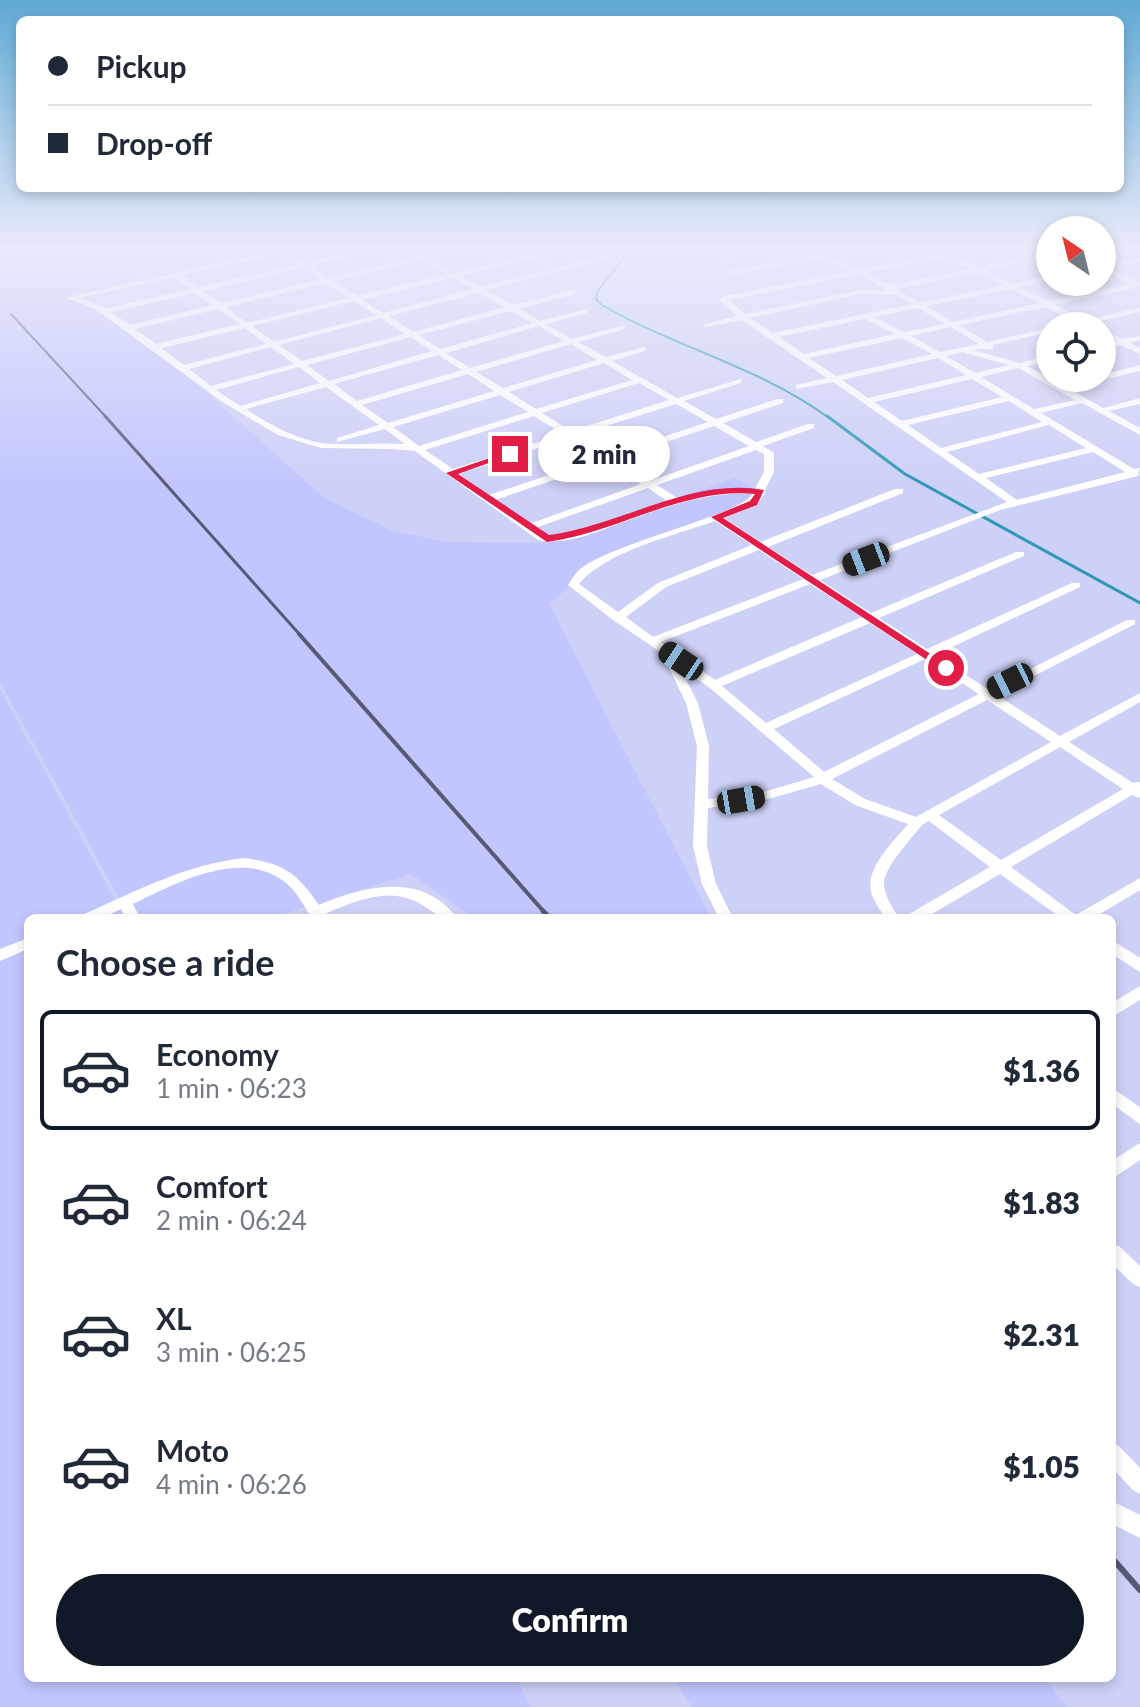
<!DOCTYPE html>
<meta charset="utf-8">
<style>
body{margin:0;font-family:Lato,sans-serif;background:#f2f2f3;color:#1f2937;height:100vh;display:flex;flex-direction:column;font-size:30px;white-space:nowrap}
*{box-sizing:border-box;margin:0}
p{font-size:26px;color:#747a83}
.icon{flex:none;width:44px;height:44px;fill:none;stroke:currentColor;stroke-width:2;stroke-linecap:round;stroke-linejoin:round}
.map{position:relative;flex:1;overflow:hidden}
.side{position:absolute;left:24px;top:914px;width:1092px;height:768px;display:flex;flex-direction:column;background:#fff;border-radius:12px;box-shadow:0 4px 12px #0003}
.side>*{flex:none}
.top-card{position:absolute;left:16px;top:16px;width:1108px;height:176px;border-radius:12px;box-shadow:0 4px 12px #0003;display:grid;align-content:center;height:176px;padding:0 32px;background:#fff}
.needle{width:52px;rotate:325deg}
.fabs{position:absolute;left:1036px;top:216px;display:grid;gap:16px}
.fabs a{display:grid;place-items:center;width:80px;height:80px;border-radius:50%;background:#fff;box-shadow:0 4px 12px #0003;font-size:40px}
.end{position:absolute;width:36px;height:36px;margin:-18px;border:10px solid #e11d48;background:#fff;box-shadow:0 0 0 4px #fff}
.from{border-radius:50%}
.bubble{position:absolute;height:56px;border-radius:28px;background:#fff;box-shadow:0 4px 12px #0003;font-size:26px;font-weight:800;line-height:56px;text-align:center}
.car{position:absolute;width:24px;height:48px;margin:-24px -12px;border-radius:10px;box-shadow:0 0 6px 2px #0007;background:linear-gradient(#222 24%,#8ab4d8 0 40%,#222 0 76%,#8ab4d8 0 86%,#222 0)}
.top-card b{display:flex;align-items:center;gap:28px;height:76px;font-size:30px}
.top-card b+b{border-top:2px solid #e0e1e3}
.top-card i{width:20px;height:20px;background:#1f2937}
ul{padding:0;list-style:none}
li{display:flex;align-items:center;gap:24px;height:120px;margin:0 16px 12px;padding:0 16px;border:4px solid transparent;border-radius:12px}
li div{flex:1}
li b{display:block;font-size:30px}
li em{font-style:normal;font-weight:800}
li.current{border-color:#111827}
li>.icon{width:72px;height:72px;stroke-width:1.5}
h2{padding:0 32px;font-size:36px;line-height:96px}
.cta{display:flex;gap:16px;margin-top:auto;padding:16px 32px}
.cta a{flex:1;height:92px;border-radius:48px;background:#111827;color:#fff;font-size:32px;font-weight:800;line-height:92px;text-align:center}
.map>svg:first-child{display:block}
</style>
<div class="map">
<svg width="1140" height="1707" viewBox="0 0 1140 1707">
<rect width="100%" height="100%" fill="#ced1f7"/>
<path fill="#c2c6fe" d="M 0,246 L 98,246 L 138,279 L 0,310 Z
M 77,294 L 197,384 L 323,497 L 390,530 L 447,542 L 548,543 L 735,478 L 766,496 L 604,557 L 549,604 L 711,918 L 474,918 L 411,874 L 270,918 L 130,918 L 0,682 L 0,311 Z
M 0,689 L 125,918 L 28,918 L 28,1678 L 516,1678 L 531,1707 L 0,1707 Z
M 674,1678 L 1044,1678 L 1067,1707 L 692,1707 Z"/>
<g fill="none" stroke-linecap="round" stroke-linejoin="round">
<path stroke="#3098b6" stroke-width="2" d="M 633,246 L 597,292 L 596,299 L 602,305 C 676,348 760,367 829,418"/>
<path stroke="#3098b6" stroke-width="3" d="M 827,416 L 905,474 L 1140,603"/>
<path fill="#fff" fill-rule="evenodd" d="M 295,246 L 308,246 L 287,252 L 304,263 L 380,246 L 393,246 L 309,266 L 328,278 L 416,257 L 399,246 L 407,246 L 424,255 L 464,246 L 475,246 L 429,258 L 455,273 L 523,256 L 506,246 L 514,246 L 531,254 L 566,246 L 577,246 L 537,257 L 557,267 L 605,255 L 588,246 L 597,246 L 615,253 L 615,257 L 486,290 L 513,305 L 575,290 L 575,294 L 519,309 L 540,321 L 587,309 L 587,313 L 546,324 L 572,339 L 625,325 L 625,329 L 578,342 L 606,357 L 645,347 L 645,351 L 612,361 L 677,398 L 741,379 L 741,383 L 684,401 L 716,419 L 777,399 L 783,399 L 783,403 L 723,423 L 756,442 L 808,424 L 814,424 L 814,428 L 763,446 L 774,453 L 774,472 L 765,490 L 766,492 L 757,505 L 724,518 L 761,542 L 895,489 L 903,489 L 903,493 L 768,547 L 812,575 L 1007,502 L 833,382 L 796,389 L 796,385 L 827,378 L 742,320 L 706,327 L 702,325 L 737,316 L 720,301 L 720,297 L 851,271 L 821,259 L 730,275 L 726,273 L 727,271 L 791,260 L 762,246 L 771,246 L 800,258 L 814,255 L 808,246 L 815,246 L 823,254 L 867,246 L 881,246 L 830,257 L 860,270 L 941,253 L 929,246 C 938,246 945,252 954,251 C 967,250 980,246 993,246 L 956,255 L 980,267 L 1050,253 L 1050,257 L 986,270 L 1013,284 L 1050,276 L 1050,280 L 1019,287 L 1048,301 L 1131,284 L 1102,271 L 1102,266 L 1140,258 L 1140,262 L 1110,269 L 1140,282 L 1140,287 L 1055,305 L 1085,320 L 1140,308 L 1140,312 L 1092,323 L 1095,326 L 1079,325 L 1046,307 L 959,325 L 987,342 L 1050,328 L 1050,332 L 993,345 L 993,349 C 988,350 981,348 973,350 L 1020,363 L 1050,355 L 1050,361 L 1027,366 L 1061,385 L 1090,378 L 1102,378 L 1102,375 L 1140,365 L 1140,371 L 1068,388 L 1103,408 L 1140,398 L 1140,404 L 1109,411 L 1140,428 L 1140,435 L 1082,403 L 1041,413 L 1134,469 L 1140,468 L 1138,476 L 1000,510 L 820,580 L 871,613 L 1016,552 L 1024,552 L 1024,556 L 879,618 L 927,649 L 1072,583 L 1080,583 L 1080,587 L 935,655 L 989,690 L 1127,620 L 1135,620 L 1135,624 L 997,695 L 1060,736 L 1140,693 L 1140,702 L 1069,742 L 1133,783 L 1140,782 L 1140,798 L 1132,795 L 1011,867 L 1076,915 L 1140,878 L 1140,890 L 1093,918 L 1061,918 L 1000,874 L 925,918 L 907,918 L 909,914 L 990,867 L 929,821 L 922,825 C 911,839 885,866 884,883 C 884,896 893,908 899,918 L 885,918 C 881,911 875,903 872,895 C 863,869 893,843 908,824 L 855,805 L 821,784 L 761,801 L 708,808 L 707,846 L 716,884 L 733,918 L 719,918 L 702,884 L 693,846 L 697,746 L 686,703 L 662,653 L 613,620 L 568,585 C 571,580 575,574 579,570 C 610,543 742,515 752,494 C 705,491 661,509 618,524 C 592,534 566,545 538,540 L 415,451 L 391,449 L 321,448 L 278,435 L 224,403 L 95,309 L 66,298 ZM 279,254 L 297,265 L 198,287 L 181,275 ZM 947,257 L 971,269 L 890,285 L 867,273 ZM 529,259 L 549,269 L 481,287 L 460,276 ZM 422,260 L 447,274 L 357,296 L 333,281 ZM 302,268 L 320,280 L 221,303 L 203,291 ZM 978,272 L 1004,285 L 920,303 L 896,289 ZM 859,274 L 888,291 L 860,290 L 745,314 L 729,300 ZM 174,277 L 191,289 L 106,308 L 79,298 ZM 453,278 L 473,289 L 383,313 L 362,300 ZM 325,283 L 349,298 L 247,323 L 226,307 ZM 1011,289 L 1040,303 L 953,322 L 926,306 ZM 195,293 L 213,305 L 130,325 L 111,312 ZM 479,293 L 505,307 L 413,332 L 389,316 ZM 860,294 L 896,295 L 912,304 L 773,333 L 750,318 ZM 354,301 L 376,315 L 274,342 L 252,326 ZM 918,308 L 945,324 L 904,332 L 874,317 ZM 218,309 L 240,324 L 156,344 L 135,329 ZM 511,311 L 533,323 L 440,349 L 419,335 ZM 381,318 L 405,334 L 302,361 L 279,345 ZM 865,319 L 895,334 L 804,354 L 779,337 ZM 539,326 L 564,341 L 470,368 L 446,353 ZM 951,327 L 979,344 L 940,352 L 911,336 ZM 245,328 L 266,344 L 184,365 L 161,348 ZM 411,337 L 432,351 L 329,381 L 307,365 ZM 902,338 L 932,354 L 836,376 L 809,358 ZM 571,344 L 597,360 L 503,388 L 476,372 ZM 271,347 L 294,364 L 211,386 L 189,369 ZM 964,352 L 965,353 L 1009,365 L 975,373 L 946,356 ZM 438,355 L 462,370 L 357,401 L 334,384 ZM 938,358 L 966,375 L 868,398 L 842,380 ZM 604,363 L 632,380 L 536,409 L 509,392 ZM 299,367 L 320,383 L 240,406 L 216,390 ZM 1018,368 L 1075,400 L 1034,409 L 981,377 ZM 468,374 L 494,391 L 388,423 L 362,405 ZM 972,379 L 1002,397 L 902,421 L 874,402 ZM 639,383 L 669,400 L 571,431 L 542,413 ZM 326,387 L 379,425 L 337,438 L 337,442 L 385,429 L 405,444 C 378,442 349,446 322,443 C 295,439 268,424 246,409 ZM 500,395 L 528,412 L 419,446 L 393,427 ZM 1009,401 L 1042,422 L 941,448 L 908,425 ZM 676,404 L 708,422 L 609,455 L 577,435 ZM 534,416 L 563,434 L 453,469 L 425,450 ZM 1049,425 L 1086,448 L 979,474 L 947,452 ZM 714,426 L 749,446 L 650,481 L 615,459 ZM 569,438 L 600,458 L 489,495 L 459,474 ZM 756,450 L 764,454 L 764,472 L 755,489 L 723,489 L 677,498 L 657,485 ZM 1093,452 L 1125,472 L 1017,500 L 986,478 ZM 607,462 L 641,484 L 529,524 L 495,500 ZM 648,488 L 667,501 L 570,534 L 545,535 L 535,528 ZM 715,521 L 752,545 L 658,583 L 618,612 L 579,584 C 606,551 676,535 715,521 ZM 759,550 L 803,579 L 653,637 L 626,617 L 666,587 ZM 810,584 L 862,617 L 715,680 L 661,642 ZM 870,623 L 917,654 L 766,723 L 722,686 ZM 925,659 L 979,694 L 824,772 L 774,729 ZM 679,666 L 710,688 L 814,777 L 760,793 L 708,799 L 709,746 L 698,703 ZM 987,700 L 1051,742 L 916,817 L 865,799 L 832,779 ZM 1060,747 L 1123,789 L 1001,860 L 939,815 Z
M 738,246 L 746,246 L 731,259 L 725,259 L 725,255 Z
M 1102,330 L 1123,339 L 1140,336 L 1140,340 L 1130,343 L 1140,348 L 1140,354 L 1121,345 L 1102,348 L 1102,344 L 1114,341 L 1102,335 Z
M 245,858 C 284,864 296,872 319,905 C 364,886 422,871 457,918 C 431,918 433,908 412,900 C 383,888 351,903 325,914 L 327,918 L 312,918 C 304,906 297,892 286,883 C 242,847 176,883 133,904 L 140,918 L 126,918 L 121,909 L 102,918 L 82,918 L 84,914 C 137,891 186,864 245,858 Z
M 28,938 L 28,949 L 0,961 L 0,949 Z
M 1112,940 L 1140,958 L 1140,972 L 1112,954 Z
M 1140,986 L 1140,1000 L 1112,1017 L 1112,1003 Z
M 1112,1088 L 1140,1107 L 1140,1124 L 1112,1104 Z
M 1140,1143 L 1140,1160 L 1112,1179 L 1112,1161 Z
M 1112,1244 L 1119,1246 L 1140,1266 L 1140,1287 L 1133,1284 L 1112,1264 Z
M 1112,1443 L 1119,1446 L 1140,1468 L 1140,1494 L 1133,1490 L 1112,1468 Z
M 1112,1501 L 1140,1515 L 1140,1538 L 1112,1524 Z"/>
<path stroke="#575975" stroke-width="2" d="M 11,314 L 107,418"/>
<path stroke="#575975" stroke-width="3" d="M 105,416 L 301,636"/>
<path stroke="#575975" stroke-width="4" d="M 299,634 L 545,913"/>
<path stroke="#575975" stroke-width="5" d="M 543,911 L 550,918"/>
<path stroke="#575975" stroke-width="6" d="M 1112,1558 L 1140,1590"/>
</g>
<linearGradient id="sky" x2="0" y2="1"><stop stop-color="#5ea9d4"/><stop offset="0.51" stop-color="#e9eafb"/><stop offset="1" stop-color="#e9eafb" stop-opacity="0"/></linearGradient>
<rect width="1140" height="485" fill="url(#sky)"/>
<path fill="#e11d48" d="M 507,452 L 514,454 L 458,474 L 549,535 C 620,526 690,477 764,490 L 757,505 L 723,518 L 952,668 L 942,670 L 711,517 L 750,501 L 755,494 C 683,487 617,533 547,542 L 446,473 Z"/>
</svg>
<div class="fabs">
<a><svg class="needle" viewBox="-14 -14 28 28"><path d="M0-13l5 13h-10z" fill="#e53935"/><path d="M0 13l5-13h-10z" fill="#747a83"/></svg></a>
<a><svg class="icon" aria-label="locate" viewBox="0 0 24 24"><circle cx="12" cy="12" r="6"/><path d="M12 2v4M12 18v4M2 12h4M18 12h4"/></svg></a>
</div>
<i class="end from" style="left:946px;top:668px"></i>
<i class="end" style="left:510px;top:454px"></i>
<div class="bubble" style="left:538px;top:426px;width:132px">2 min</div>
<i class="car" style="left:866px;top:559px;rotate:249deg"></i>
<i class="car" style="left:681px;top:661px;rotate:304deg"></i>
<i class="car" style="left:1010px;top:681px;rotate:244deg"></i>
<i class="car" style="left:741px;top:800px;rotate:80deg"></i>
<div class="top-card">
<b><i class="from"></i>Pickup</b>
<b><i></i>Drop-off</b>
</div>
<section class="side">
<h2>Choose a ride</h2>
<ul>
<li class="current"><svg class="icon" aria-label="car" viewBox="0 0 24 24"><path d="M5 17H2v-5l4-1 3-4h7l3 4 3 1v5h-3M9 17h6M6 11h13"/><circle cx="7" cy="17" r="2"/><circle cx="17" cy="17" r="2"/></svg><div><b>Economy</b><p>1 min · 06:23</p></div><em>$1.36</em></li>
<li><svg class="icon" aria-label="car" viewBox="0 0 24 24"><path d="M5 17H2v-5l4-1 3-4h7l3 4 3 1v5h-3M9 17h6M6 11h13"/><circle cx="7" cy="17" r="2"/><circle cx="17" cy="17" r="2"/></svg><div><b>Comfort</b><p>2 min · 06:24</p></div><em>$1.83</em></li>
<li><svg class="icon" aria-label="car" viewBox="0 0 24 24"><path d="M5 17H2v-5l4-1 3-4h7l3 4 3 1v5h-3M9 17h6M6 11h13"/><circle cx="7" cy="17" r="2"/><circle cx="17" cy="17" r="2"/></svg><div><b>XL</b><p>3 min · 06:25</p></div><em>$2.31</em></li>
<li><svg class="icon" aria-label="car" viewBox="0 0 24 24"><path d="M5 17H2v-5l4-1 3-4h7l3 4 3 1v5h-3M9 17h6M6 11h13"/><circle cx="7" cy="17" r="2"/><circle cx="17" cy="17" r="2"/></svg><div><b>Moto</b><p>4 min · 06:26</p></div><em>$1.05</em></li>
</ul>
<div class="cta"><a>Confirm</a></div>
</section>
</div>
